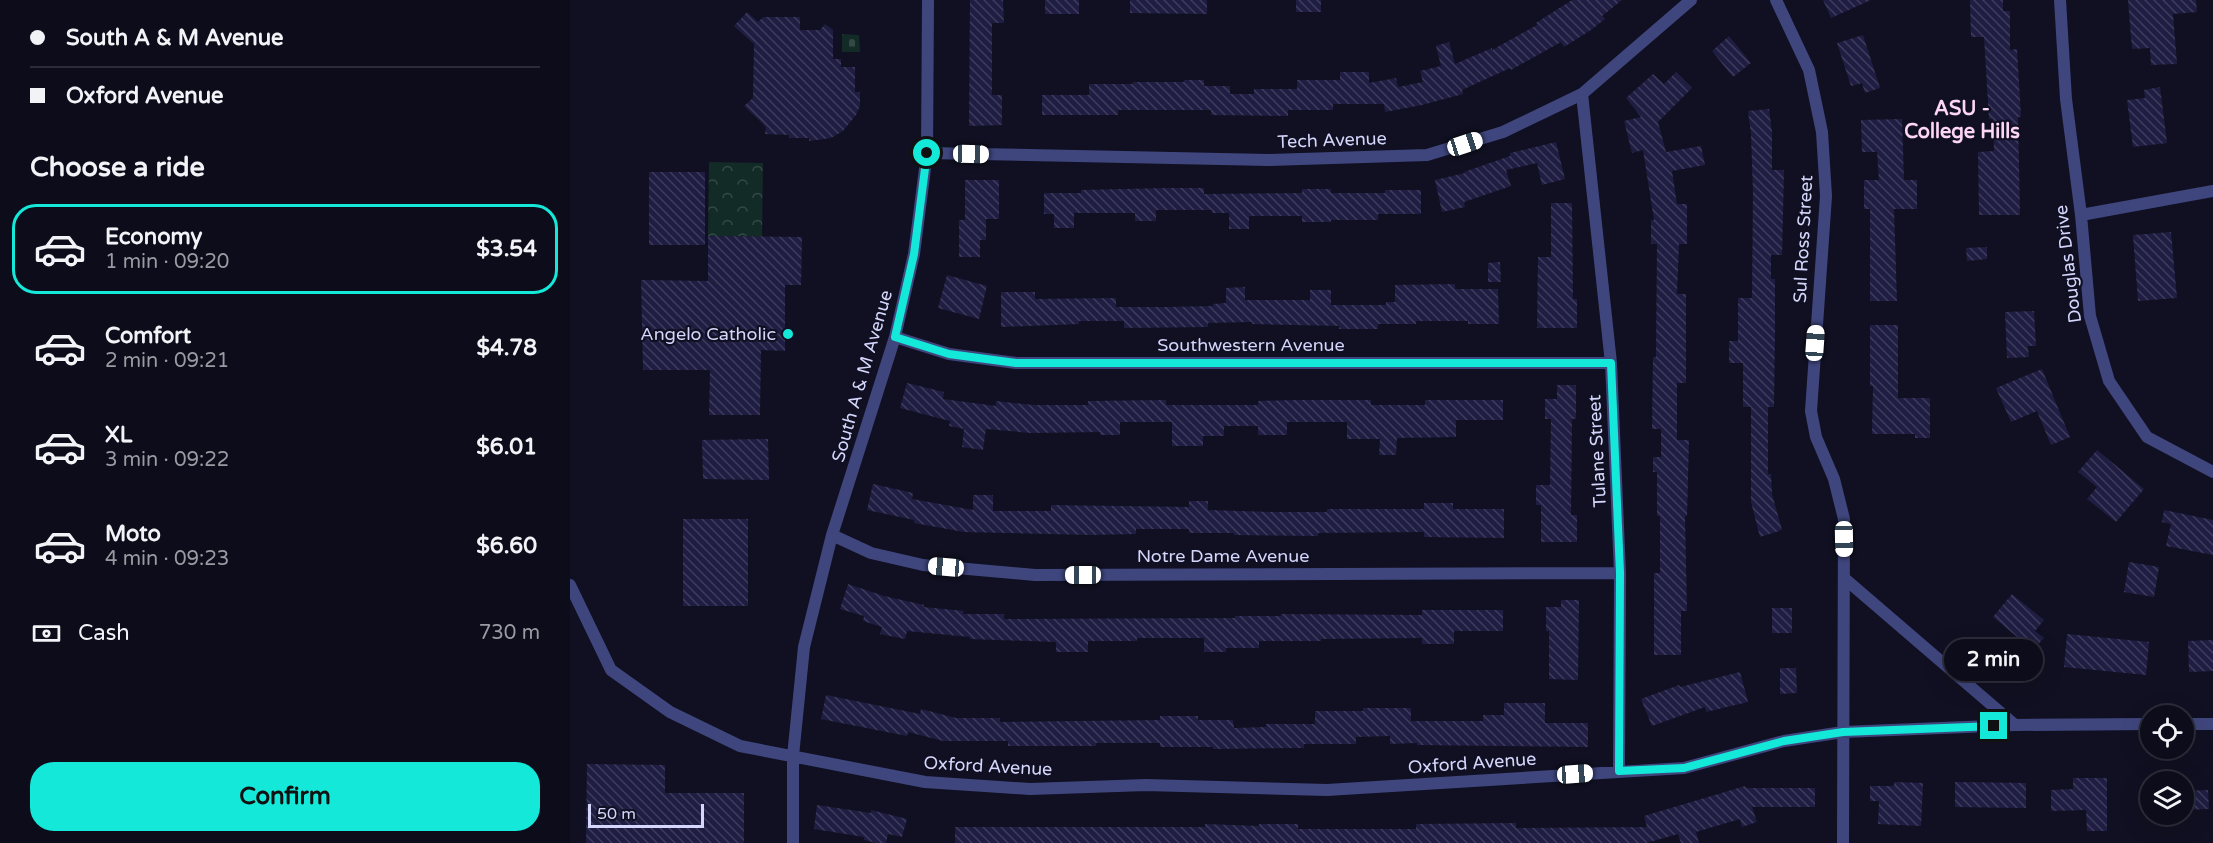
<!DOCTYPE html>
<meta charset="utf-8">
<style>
body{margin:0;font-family:"Varela Round",sans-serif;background:#1a1a27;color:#f1f3f6;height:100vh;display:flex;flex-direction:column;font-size:22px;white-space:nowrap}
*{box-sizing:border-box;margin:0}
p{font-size:20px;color:#9a9ba2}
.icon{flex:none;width:33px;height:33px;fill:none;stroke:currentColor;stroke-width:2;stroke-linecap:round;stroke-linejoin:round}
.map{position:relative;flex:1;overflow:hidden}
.details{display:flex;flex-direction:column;background:#0c0c1a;width:570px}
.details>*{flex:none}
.guide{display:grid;align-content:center;height:132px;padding:0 30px;background:#0c0c1a}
.buttons{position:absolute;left:1570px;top:705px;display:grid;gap:12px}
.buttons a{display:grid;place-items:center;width:54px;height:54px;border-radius:50%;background:#0c0c1a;box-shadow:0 6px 24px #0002,0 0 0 2px #2c2c39;font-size:30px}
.scale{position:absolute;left:18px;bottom:15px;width:116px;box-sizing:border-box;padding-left:6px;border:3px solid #d4d6fb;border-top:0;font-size:16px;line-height:21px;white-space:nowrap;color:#d4d6fb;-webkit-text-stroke:4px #101022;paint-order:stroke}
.end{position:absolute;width:27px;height:27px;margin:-14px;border:8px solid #14e8d9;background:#111;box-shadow:0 0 0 3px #111}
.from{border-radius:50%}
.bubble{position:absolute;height:42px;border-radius:21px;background:#0c0c1a;box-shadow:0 6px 24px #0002,0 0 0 2px #2c2c39;font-size:20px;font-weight:700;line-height:42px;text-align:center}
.car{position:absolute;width:18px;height:36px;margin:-18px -9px;border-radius:8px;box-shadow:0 0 4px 2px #0007;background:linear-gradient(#fff 24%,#345 0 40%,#fff 0 76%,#345 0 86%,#fff 0)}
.guide b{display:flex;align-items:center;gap:21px;height:57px;font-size:22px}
.guide b+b{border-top:2px solid #2c2c39}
.guide i{width:15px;height:15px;background:#f1f3f6}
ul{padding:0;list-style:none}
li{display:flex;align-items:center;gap:18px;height:90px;margin:0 12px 9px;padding:0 18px;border:3px solid transparent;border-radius:24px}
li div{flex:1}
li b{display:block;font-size:22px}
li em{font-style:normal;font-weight:700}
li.active{border-color:#14e8d9}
li>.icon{width:54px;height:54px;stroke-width:1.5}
h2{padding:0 30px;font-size:27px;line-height:72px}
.pay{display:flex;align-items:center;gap:15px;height:66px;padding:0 30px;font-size:22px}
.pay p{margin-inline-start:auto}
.button{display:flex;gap:12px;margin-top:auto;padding:12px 30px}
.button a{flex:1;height:69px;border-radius:24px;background:#14e8d9;color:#111;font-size:24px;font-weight:700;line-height:69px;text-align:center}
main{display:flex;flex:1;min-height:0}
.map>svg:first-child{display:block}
</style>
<main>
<section class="details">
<div class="guide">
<b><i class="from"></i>South A &amp; M Avenue</b>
<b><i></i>Oxford Avenue</b>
</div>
<h2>Choose a ride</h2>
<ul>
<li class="active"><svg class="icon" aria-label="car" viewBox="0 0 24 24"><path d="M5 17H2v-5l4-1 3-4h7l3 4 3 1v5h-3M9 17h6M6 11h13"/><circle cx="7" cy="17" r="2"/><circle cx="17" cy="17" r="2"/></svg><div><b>Economy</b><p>1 min · 09:20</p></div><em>$3.54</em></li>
<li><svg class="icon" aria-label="car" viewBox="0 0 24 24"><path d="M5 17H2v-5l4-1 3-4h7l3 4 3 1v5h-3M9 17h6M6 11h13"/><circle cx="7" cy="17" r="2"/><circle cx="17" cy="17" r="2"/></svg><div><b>Comfort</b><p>2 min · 09:21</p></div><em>$4.78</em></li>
<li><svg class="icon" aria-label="car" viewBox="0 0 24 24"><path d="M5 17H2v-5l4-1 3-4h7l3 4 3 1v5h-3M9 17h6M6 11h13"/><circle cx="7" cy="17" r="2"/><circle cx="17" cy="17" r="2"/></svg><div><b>XL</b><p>3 min · 09:22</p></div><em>$6.01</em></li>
<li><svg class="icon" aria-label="car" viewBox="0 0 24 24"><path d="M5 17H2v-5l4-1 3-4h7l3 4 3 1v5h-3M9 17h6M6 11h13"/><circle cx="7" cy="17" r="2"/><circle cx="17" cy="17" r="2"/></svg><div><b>Moto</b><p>4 min · 09:23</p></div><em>$6.60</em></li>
</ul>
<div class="pay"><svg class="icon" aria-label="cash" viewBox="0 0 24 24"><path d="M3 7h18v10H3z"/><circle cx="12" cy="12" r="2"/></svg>Cash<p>730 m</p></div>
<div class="button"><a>Confirm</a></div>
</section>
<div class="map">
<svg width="1643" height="843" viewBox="0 0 1643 843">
<defs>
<pattern id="forest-crowns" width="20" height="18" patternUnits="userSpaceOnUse" patternTransform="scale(1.5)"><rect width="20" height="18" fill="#132b26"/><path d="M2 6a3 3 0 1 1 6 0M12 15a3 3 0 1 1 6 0" fill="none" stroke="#344946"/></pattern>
<pattern id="cemetery-stones" width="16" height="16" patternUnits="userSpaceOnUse" patternTransform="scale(1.5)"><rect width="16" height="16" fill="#132b26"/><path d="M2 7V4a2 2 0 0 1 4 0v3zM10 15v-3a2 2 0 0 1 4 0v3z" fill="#344946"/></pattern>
<pattern id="building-back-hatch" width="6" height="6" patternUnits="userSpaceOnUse" patternTransform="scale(1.5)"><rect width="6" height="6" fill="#1f1d41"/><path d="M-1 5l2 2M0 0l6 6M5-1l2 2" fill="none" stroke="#3f3d5d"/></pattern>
</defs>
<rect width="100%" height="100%" fill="#101022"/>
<path fill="url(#forest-crowns)" d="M 139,162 L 193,163 L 192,237 L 138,236 Z"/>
<path fill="url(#cemetery-stones)" d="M 272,34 L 289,35 L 290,52 L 272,52 Z"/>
<path fill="url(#building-back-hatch)" d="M 400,0 L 433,0 L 434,23 L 422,23 L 422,95 L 432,95 L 432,125 L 399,126 Z
M 475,0 L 509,0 L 509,14 L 475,14 Z
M 560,0 L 637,0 L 637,14 L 560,13 Z
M 726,0 L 751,0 L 751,12 L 726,12 Z
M 1002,0 L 1052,0 L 1032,16 L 1035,19 L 1021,30 L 994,47 L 991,42 L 941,70 L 940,68 L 892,90 L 893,94 L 852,105 L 815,112 L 814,104 L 763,104 L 763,110 L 718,110 L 718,116 L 641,115 L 641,110 L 548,110 L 548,115 L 472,115 L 472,95 L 519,95 L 519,84 L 563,84 L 563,82 L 614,82 L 614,80 L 634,80 L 634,86 L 660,86 L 660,94 L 684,94 L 684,89 L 727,89 L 727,80 L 770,80 L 770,72 L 799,72 L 799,83 L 826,78 L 828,87 L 853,82 L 850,71 L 871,66 L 866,46 L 879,42 L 885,64 L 922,48 L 922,50 L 967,25 L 966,23 Z
M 1253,0 L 1301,0 L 1261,18 Z
M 1400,0 L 1433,0 L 1433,11 L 1440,11 L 1440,50 L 1447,49 L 1451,117 L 1448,117 L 1450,215 L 1409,215 L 1408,152 L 1424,151 L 1423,119 L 1419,119 L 1414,37 L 1401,37 Z
M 1558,0 L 1626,0 L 1627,12 L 1603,14 L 1607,64 L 1581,65 L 1580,48 L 1562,49 Z
M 177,12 L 188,22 L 193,17 L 230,17 L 230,30 L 250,30 L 255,24 L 263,30 L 263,59 L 271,59 L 271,67 L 285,67 L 285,92 L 290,92 L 290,106 L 286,115 L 273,131 L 261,138 L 239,141 L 239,138 L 219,138 L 219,135 L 195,134 L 196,127 L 174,106 L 183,98 L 184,44 L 164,26 Z
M 1293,35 L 1310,88 L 1295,93 L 1292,83 L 1281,86 L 1267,43 Z
M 1159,36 L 1181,63 L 1163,77 L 1142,51 Z
M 1106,72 L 1122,88 L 1088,122 L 1096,152 L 1131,146 L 1135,165 L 1102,171 L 1107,204 L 1117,204 L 1117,244 L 1109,244 L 1107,294 L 1116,294 L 1116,383 L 1107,383 L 1107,440 L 1119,440 L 1117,516 L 1115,516 L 1117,611 L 1111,611 L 1111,655 L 1084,655 L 1084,573 L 1090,573 L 1090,516 L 1087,516 L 1087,472 L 1083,472 L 1083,457 L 1091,457 L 1091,429 L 1082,429 L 1083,357 L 1086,357 L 1087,244 L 1081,244 L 1081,220 L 1084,220 L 1073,150 L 1062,153 L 1054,121 L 1071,117 L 1056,98 L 1083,74 L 1094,84 Z
M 1590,87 L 1597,143 L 1563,147 L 1557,100 L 1575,98 L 1574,90 Z
M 1199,109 L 1202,132 L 1202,170 L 1214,170 L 1212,255 L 1201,255 L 1201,279 L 1205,279 L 1205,331 L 1204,407 L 1198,407 L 1198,474 L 1201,474 L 1202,494 L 1212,530 L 1190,537 L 1181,502 L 1181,407 L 1173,407 L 1173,363 L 1159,363 L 1159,341 L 1168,341 L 1168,298 L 1182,298 L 1183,193 L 1181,134 L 1178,111 Z
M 1332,119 L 1334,180 L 1347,180 L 1347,209 L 1324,209 L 1327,301 L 1300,301 L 1300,209 L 1294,209 L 1294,180 L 1309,180 L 1307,152 L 1292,152 L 1291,120 Z
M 986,142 L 995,179 L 972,185 L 967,163 L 936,170 L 941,186 L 894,202 L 895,207 L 872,212 L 865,180 L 895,173 L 894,172 L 940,156 L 940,153 Z
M 79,172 L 135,172 L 135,245 L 79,245 Z
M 395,180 L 429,180 L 429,219 L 416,219 L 416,240 L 410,240 L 410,257 L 389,257 L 389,220 L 395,220 Z
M 597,188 L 634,188 L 634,194 L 732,193 L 732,189 L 761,189 L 761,193 L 815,193 L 815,190 L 851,190 L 851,214 L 808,214 L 808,220 L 761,220 L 761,222 L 732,222 L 732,216 L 679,216 L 679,229 L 659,229 L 659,213 L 642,213 L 642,210 L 586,210 L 586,221 L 565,221 L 565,213 L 504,213 L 504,228 L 484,228 L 484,214 L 474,214 L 474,193 L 511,193 L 511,190 Z
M 981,203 L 1002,203 L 1003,299 L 1007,299 L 1007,328 L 967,328 L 968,257 L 981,257 Z
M 1601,232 L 1607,298 L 1568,301 L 1563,235 Z
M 138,236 L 232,237 L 231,285 L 215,285 L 215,351 L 191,350 L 190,415 L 139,415 L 140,370 L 73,370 L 71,280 L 138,281 Z
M 1417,247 L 1417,259 L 1397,261 L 1396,248 Z
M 930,262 L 931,282 L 918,282 L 918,263 Z
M 377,275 L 417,286 L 409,319 L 368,308 Z
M 885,284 L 885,289 L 928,289 L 929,324 L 898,324 L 898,321 L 846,321 L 846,324 L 808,324 L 808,329 L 769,329 L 769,326 L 682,324 L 682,322 L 638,323 L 638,327 L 554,328 L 554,321 L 509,321 L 509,324 L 431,327 L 431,292 L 465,292 L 465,299 L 546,298 L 546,307 L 599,307 L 643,306 L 643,304 L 656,303 L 656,288 L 675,287 L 675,300 L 740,300 L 740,290 L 761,290 L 761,305 L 816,305 L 816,302 L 825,302 L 825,285 Z
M 1464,311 L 1466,346 L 1458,346 L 1459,357 L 1437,358 L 1435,312 Z
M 1300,325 L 1328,325 L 1328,398 L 1360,398 L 1360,438 L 1345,438 L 1345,434 L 1302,434 L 1303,386 L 1300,386 Z
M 1472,369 L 1500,437 L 1481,445 L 1467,411 L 1441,422 L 1426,388 Z
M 337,383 L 374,392 L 373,399 L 426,406 L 426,401 L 463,405 L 518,405 L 518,401 L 596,400 L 596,405 L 688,405 L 688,401 L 725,400 L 801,400 L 801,405 L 855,405 L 855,400 L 933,400 L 933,420 L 886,420 L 886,437 L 827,438 L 826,455 L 809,455 L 810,439 L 777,439 L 777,422 L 717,422 L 717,435 L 688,435 L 688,426 L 654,426 L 654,436 L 633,436 L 633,446 L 602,446 L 602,422 L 550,422 L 550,435 L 530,435 L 530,432 L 461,433 L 416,429 L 413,450 L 392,447 L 394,429 L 379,426 L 380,421 L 330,408 Z
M 987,385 L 1006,385 L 1006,419 L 1002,419 L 1001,515 L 1007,515 L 1007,542 L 971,542 L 971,505 L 966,505 L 966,485 L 980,485 L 981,419 L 975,419 L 975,399 L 987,399 Z
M 198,439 L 199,480 L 133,479 L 132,440 Z
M 1527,450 L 1574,489 L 1546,522 L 1517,499 L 1527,487 L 1508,472 Z
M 303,484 L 343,493 L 342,499 L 403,510 L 403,495 L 423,495 L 423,511 L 481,511 L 481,505 L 619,507 L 619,501 L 638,501 L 638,510 L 704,512 L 757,512 L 757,509 L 854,509 L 854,503 L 883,503 L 883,509 L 934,509 L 934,538 L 854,537 L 854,532 L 748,533 L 748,536 L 664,535 L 664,533 L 619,533 L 619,529 L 566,529 L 566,534 L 521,535 L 394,532 L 344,523 L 344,520 L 297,510 Z
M 1594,510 L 1643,520 L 1643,555 L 1596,546 L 1601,524 L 1592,522 Z
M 113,519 L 178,519 L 178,606 L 113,606 Z
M 1559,562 L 1589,567 L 1584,597 L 1554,592 Z
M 278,584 L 314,596 L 354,605 L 354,607 L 394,611 L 393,614 L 434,614 L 434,619 L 665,618 L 665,616 L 711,616 L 711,614 L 852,615 L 852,610 L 933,610 L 933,631 L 884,631 L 884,644 L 852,644 L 852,638 L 751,639 L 751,641 L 689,641 L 689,648 L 656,648 L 656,652 L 634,652 L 634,638 L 567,638 L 567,641 L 518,641 L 518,652 L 486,652 L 486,642 L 400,639 L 400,637 L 337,631 L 335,639 L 310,634 L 312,627 L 293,621 L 294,616 L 270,609 Z
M 1442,594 L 1474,620 L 1465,631 L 1474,638 L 1463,650 L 1423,617 Z
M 991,600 L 1009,600 L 1008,680 L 979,679 L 979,631 L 976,631 L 976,607 L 991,607 Z
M 1202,608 L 1222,608 L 1222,633 L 1202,633 Z
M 1497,634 L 1579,642 L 1576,675 L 1494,667 Z
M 1643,640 L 1643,671 L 1619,672 L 1618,641 Z
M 1210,668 L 1226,668 L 1227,693 L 1210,694 Z
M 1170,672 L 1178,702 L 1136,712 L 1135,707 L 1082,726 L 1071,699 L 1109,685 L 1110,687 Z
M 256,695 L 350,714 L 351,709 L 386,718 L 430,718 L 430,722 L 590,720 L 590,716 L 628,716 L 628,720 L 663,720 L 664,728 L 696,727 L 696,724 L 745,724 L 745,711 L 793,711 L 793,708 L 841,708 L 841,721 L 913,721 L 913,715 L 934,715 L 934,703 L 975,703 L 975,723 L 1018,723 L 1018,747 L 847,745 L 847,743 L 820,744 L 820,736 L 786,737 L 786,744 L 734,744 L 734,748 L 643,749 L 643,747 L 590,747 L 590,743 L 526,743 L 526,746 L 438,746 L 438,741 L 373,741 L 338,732 L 337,736 L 251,719 Z
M 17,764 L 95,765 L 95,793 L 174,793 L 174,843 L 16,843 Z
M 1503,778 L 1537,778 L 1537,831 L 1517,831 L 1516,810 L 1481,811 L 1481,790 L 1503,789 Z
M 1324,782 L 1353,783 L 1351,826 L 1308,824 L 1309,801 L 1300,801 L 1300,786 L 1324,786 Z
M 1385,782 L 1456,783 L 1456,808 L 1385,807 Z
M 1175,786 L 1176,788 L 1245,788 L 1245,807 L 1182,807 L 1187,822 L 1172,827 L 1170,819 L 1126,832 L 1129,843 L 1111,843 L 1108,834 L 1076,843 L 385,843 L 385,827 L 635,827 L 635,824 L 689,826 L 689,824 L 728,824 L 728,829 L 846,829 L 846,824 L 946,823 L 946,828 L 1077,827 L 1074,816 Z
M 1638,790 L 1639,809 L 1614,810 L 1614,791 Z
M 247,805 L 301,813 L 301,810 L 337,819 L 332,837 L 318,834 L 316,843 L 306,843 L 294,840 L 294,837 L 244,829 Z"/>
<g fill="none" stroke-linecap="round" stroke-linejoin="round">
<path stroke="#3f467d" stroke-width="12" d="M 1206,0 L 1239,70 L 1252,132 L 1256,196 L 1241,411 L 1246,437 L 1264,479 L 1274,519 L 1273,843
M 1490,0 L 1496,99 L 1511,215 L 1520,316 L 1539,381 L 1577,437 L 1643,472
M 1012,94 L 1041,363 L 1050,573 L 1049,771
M 357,153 L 699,160 L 857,155 L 933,132 L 1012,94 L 1121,0
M 1511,215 L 1643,191
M 325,337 L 379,354 L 446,363 L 1041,363
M 262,535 L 301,553 L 353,565 L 465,575 L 1050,573
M 1274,578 L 1445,725
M 0,585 L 41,670 L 100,712 L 170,746 L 355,782 L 460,789 L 576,785 L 757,790 L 1114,768 L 1214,741 L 1273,732 L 1445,725 L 1581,724
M 1614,724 L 1643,724
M 223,843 L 223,756 L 234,647 L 262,535 L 325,337 L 344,254 L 357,153 L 358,0"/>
</g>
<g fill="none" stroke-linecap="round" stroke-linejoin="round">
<path stroke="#14e8d9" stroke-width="8" d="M 357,153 L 344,254 L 325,337 L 379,354 L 446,363 L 1041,363 L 1050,573 L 1049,771 L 1114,768 L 1214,741 L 1273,732 L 1424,726"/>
</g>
<circle fill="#14e8d9" stroke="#101022" stroke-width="2" cx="218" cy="334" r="6"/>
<g text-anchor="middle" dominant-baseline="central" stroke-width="4.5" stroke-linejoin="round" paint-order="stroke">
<g font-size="18" fill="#d4d6fb" stroke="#101022">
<text transform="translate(762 140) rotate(-2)">Tech Avenue</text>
<text transform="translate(1233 239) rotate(-87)">Sul Ross Street</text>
<text transform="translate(1498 264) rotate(-97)">Douglas Drive</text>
<text x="681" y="345">Southwestern Avenue</text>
<text transform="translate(292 376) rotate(-74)">South A &amp; M Avenue</text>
<text transform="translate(1027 451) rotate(-93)">Tulane Street</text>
<text x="653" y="556">Notre Dame Avenue</text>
<text transform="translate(902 763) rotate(-4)">Oxford Avenue</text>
<text transform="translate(418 766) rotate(3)">Oxford Avenue</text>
</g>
<g font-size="18" fill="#d4d6fb" stroke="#101022" text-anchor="end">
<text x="206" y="334">Angelo Catholic</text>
</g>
<g font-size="20" font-weight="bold" fill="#fcd6f4" stroke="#101022">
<text x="1392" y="109">ASU -<tspan x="1392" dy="23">College Hills</tspan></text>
</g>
</g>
</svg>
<div class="buttons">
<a><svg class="icon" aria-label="locate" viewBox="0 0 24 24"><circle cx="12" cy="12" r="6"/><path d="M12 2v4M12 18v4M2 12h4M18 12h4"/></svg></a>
<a><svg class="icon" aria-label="layers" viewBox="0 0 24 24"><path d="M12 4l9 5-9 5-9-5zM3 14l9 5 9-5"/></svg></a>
</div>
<div class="scale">50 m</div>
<i class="end from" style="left:357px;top:153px"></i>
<i class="end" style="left:1424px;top:726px"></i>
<div class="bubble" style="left:1374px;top:639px;width:99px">2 min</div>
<i class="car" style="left:895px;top:144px;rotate:72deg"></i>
<i class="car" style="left:401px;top:154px;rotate:91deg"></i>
<i class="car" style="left:1245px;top:343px;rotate:4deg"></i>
<i class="car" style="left:1274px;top:539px;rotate:179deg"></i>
<i class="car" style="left:376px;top:567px;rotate:275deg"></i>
<i class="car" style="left:513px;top:575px;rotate:270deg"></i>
<i class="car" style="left:1005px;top:774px;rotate:86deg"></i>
</div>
</main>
